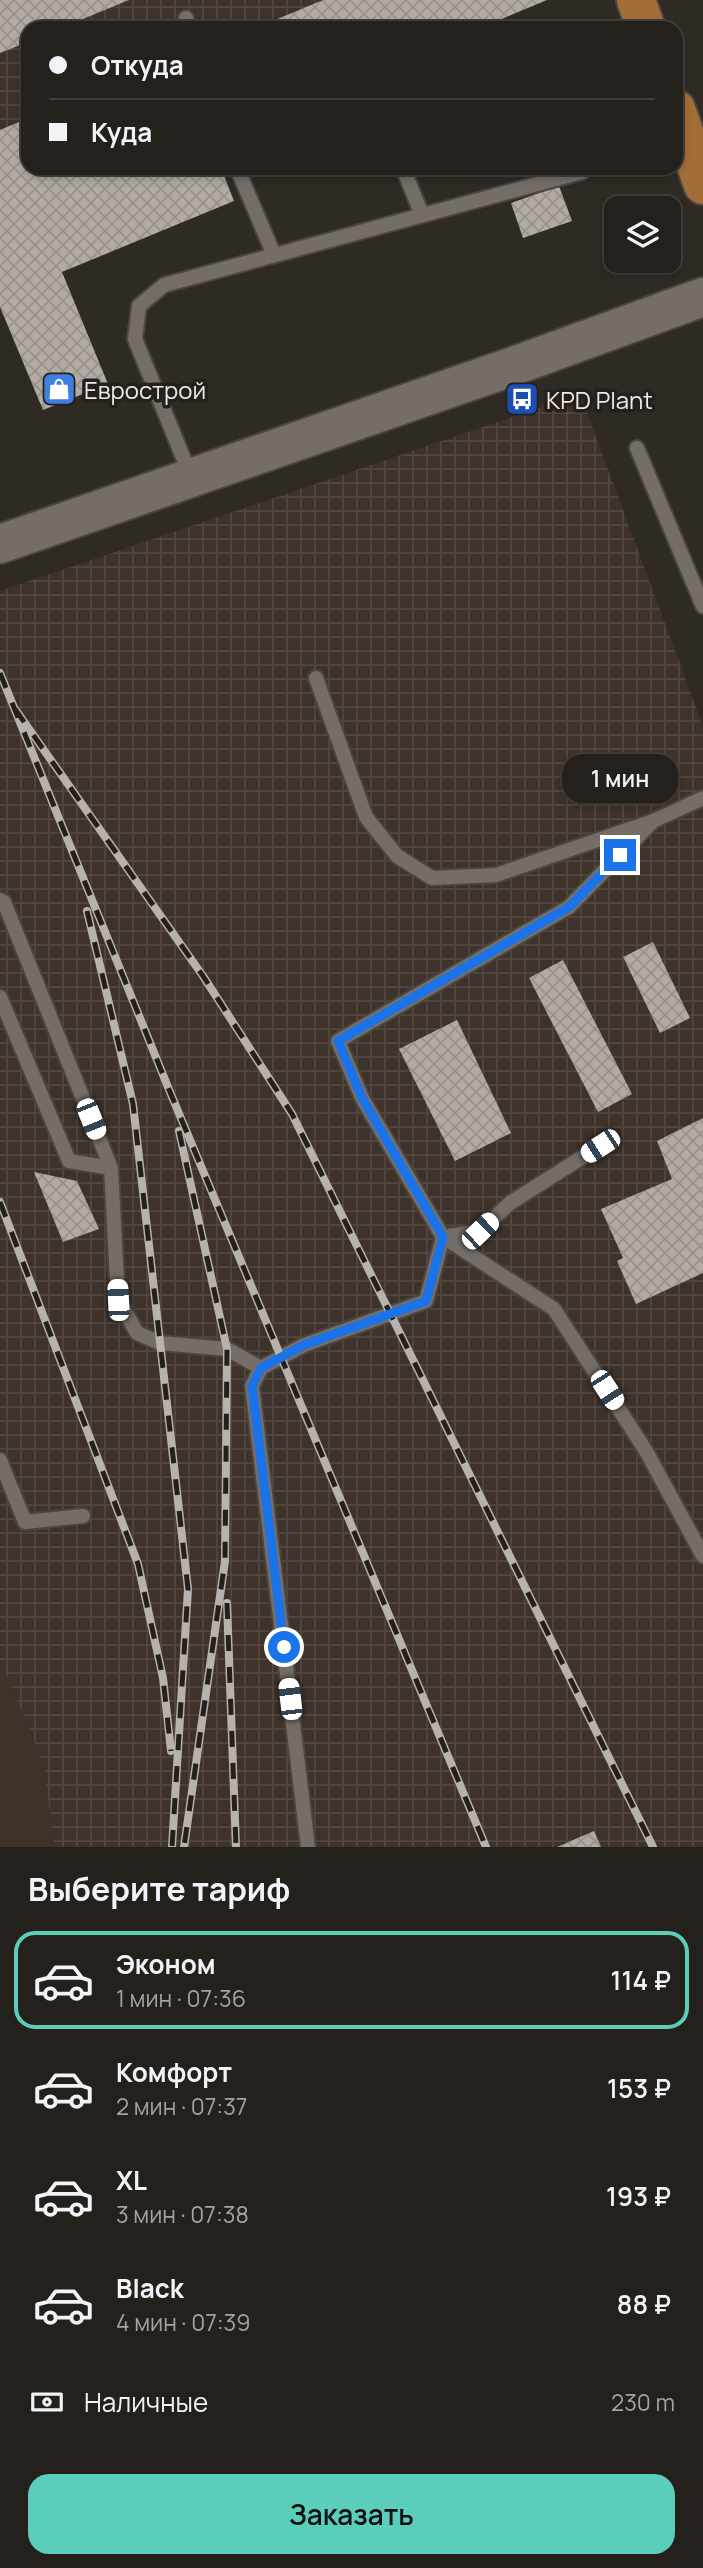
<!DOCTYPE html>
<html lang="ru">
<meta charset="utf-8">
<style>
body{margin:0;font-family:Manrope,sans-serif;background:#302d29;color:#f1f3f6;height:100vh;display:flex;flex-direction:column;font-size:26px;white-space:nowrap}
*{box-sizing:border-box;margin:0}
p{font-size:23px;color:#a3a3a3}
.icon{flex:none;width:38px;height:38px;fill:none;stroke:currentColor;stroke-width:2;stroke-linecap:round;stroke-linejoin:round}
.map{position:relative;height:1847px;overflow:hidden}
.drawer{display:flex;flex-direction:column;background:#24201c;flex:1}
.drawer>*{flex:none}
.banner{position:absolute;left:21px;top:21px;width:662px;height:154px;border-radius:21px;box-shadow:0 4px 10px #0003,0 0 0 2px #413e3b;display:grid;align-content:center;height:154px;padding:0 28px;background:#24201c}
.tools{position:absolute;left:604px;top:196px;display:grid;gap:14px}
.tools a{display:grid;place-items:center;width:77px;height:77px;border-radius:14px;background:#24201c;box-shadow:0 4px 10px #0003,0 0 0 2px #413e3b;font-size:35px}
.end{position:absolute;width:32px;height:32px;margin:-16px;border:9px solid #1a73e8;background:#fff;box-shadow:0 0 0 4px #fff}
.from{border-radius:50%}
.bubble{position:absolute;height:49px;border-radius:21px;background:#24201c;box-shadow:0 4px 10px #0003,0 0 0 2px #413e3b;font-size:23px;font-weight:600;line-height:49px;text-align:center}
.car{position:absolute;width:21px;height:42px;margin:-21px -10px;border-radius:9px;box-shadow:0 0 5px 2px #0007;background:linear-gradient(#fff 24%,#345 0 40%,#fff 0 76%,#345 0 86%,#fff 0)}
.banner b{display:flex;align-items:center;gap:24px;height:66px;font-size:26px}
.banner b+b{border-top:2px solid #413e3b}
.banner i{width:18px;height:18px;background:#f1f3f6}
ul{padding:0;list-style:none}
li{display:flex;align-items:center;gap:21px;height:98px;margin:0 14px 10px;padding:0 14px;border:4px solid transparent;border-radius:21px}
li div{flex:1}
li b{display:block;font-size:26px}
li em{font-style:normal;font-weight:600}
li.selected{border-color:#5bcebb}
li>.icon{width:63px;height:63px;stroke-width:1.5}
h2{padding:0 28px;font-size:32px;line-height:84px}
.pay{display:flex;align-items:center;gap:18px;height:77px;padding:0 28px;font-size:26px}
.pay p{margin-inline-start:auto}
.action{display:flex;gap:14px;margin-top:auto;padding:14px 28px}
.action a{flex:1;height:80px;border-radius:21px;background:#5bcebb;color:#111;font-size:28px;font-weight:600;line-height:80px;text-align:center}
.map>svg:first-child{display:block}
</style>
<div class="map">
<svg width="703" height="1847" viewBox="0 0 703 1847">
<defs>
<pattern id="industrial-grid" width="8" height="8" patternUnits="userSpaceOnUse" patternTransform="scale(1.75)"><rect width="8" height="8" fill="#3e332b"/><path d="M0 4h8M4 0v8" fill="none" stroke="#514740"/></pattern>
<pattern id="building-cross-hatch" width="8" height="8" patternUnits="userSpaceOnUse" patternTransform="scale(1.75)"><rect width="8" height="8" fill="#b2aba5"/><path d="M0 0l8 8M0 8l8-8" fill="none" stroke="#97928d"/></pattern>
</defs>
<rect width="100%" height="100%" fill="#302a25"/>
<path fill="#3e332b" d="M 0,1659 L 44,1765 L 54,1847 L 0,1847 Z"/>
<path fill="url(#industrial-grid)" d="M 0,0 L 547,0 L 480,28 L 28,28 L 28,118 L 0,130 Z
M 580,394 L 703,726 L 703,1847 L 54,1847 L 44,1765 L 0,1659 L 0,591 Z"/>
<path fill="url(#building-cross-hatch)" d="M 0,0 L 129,0 L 61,28 L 28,28 L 28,42 L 0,53 Z
M 323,0 L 547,0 L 480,28 L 256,28 Z
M 28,118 L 28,168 L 221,168 L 234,201 L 62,272 L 108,384 L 43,410 L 0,307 L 0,130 Z
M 559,186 L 572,221 L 523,238 L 511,203 Z
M 653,942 L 690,1018 L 660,1033 L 623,957 Z
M 563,960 L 632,1094 L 598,1112 L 529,978 Z
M 457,1020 L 511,1133 L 455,1161 L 399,1049 Z
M 703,1118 L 703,1273 L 636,1304 L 617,1261 L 623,1258 L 601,1209 L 672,1179 L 657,1141 Z
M 34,1172 L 77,1181 L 99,1229 L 63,1242 Z
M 594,1831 L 601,1847 L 557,1847 Z"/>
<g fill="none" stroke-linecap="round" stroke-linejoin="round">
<defs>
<path id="lane" d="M 186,18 L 190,28
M 237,168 L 274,255
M 403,168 L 422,215
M 637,448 L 703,606
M 191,477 L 135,339 L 139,306 L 164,285 L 582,172 L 580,168
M 316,678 L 366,817 L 397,856 L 432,878 L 496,875 L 653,821 L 703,798
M 653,821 L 569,907 L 338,1041 L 362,1098 L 443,1237 L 554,1309 L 646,1451 L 703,1556
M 0,900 L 4,902 L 111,1168 L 69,1161 L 0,997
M 111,1168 L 118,1299 L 137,1333 L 160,1343 L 227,1349 L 261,1368
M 0,1460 L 25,1522 L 83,1516
M 308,1847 L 252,1386 L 261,1368 L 304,1345 L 426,1301 L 443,1237 L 480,1231 L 510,1203 L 600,1146"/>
<path id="secondary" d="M 0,544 L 511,367 L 703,297"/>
<path id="primary" d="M 636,0 L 646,28
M 676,109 L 703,185"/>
</defs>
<use href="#lane" stroke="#4b4642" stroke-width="18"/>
<use href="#secondary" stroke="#4b4642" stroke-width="42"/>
<use href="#primary" stroke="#4b4642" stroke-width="42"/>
<use href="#lane" stroke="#746d68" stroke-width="14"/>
<use href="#secondary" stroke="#746d68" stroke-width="38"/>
<use href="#primary" stroke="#a36d37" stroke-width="38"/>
<defs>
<path id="rail" d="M 0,673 L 170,1092 L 486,1847
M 15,709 L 203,976 L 292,1114 L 653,1847
M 87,911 L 133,1104 L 188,1589 L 172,1847
M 179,1131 L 227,1349 L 225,1561 L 184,1847
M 0,1202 L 138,1564 L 163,1678 L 171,1751
M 227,1603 L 236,1847"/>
</defs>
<use href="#rail" stroke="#b6b2ae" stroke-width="8"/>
<use href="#rail" stroke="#26201c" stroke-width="5" stroke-dasharray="16" stroke-linecap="butt"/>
</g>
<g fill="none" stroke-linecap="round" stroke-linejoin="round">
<path stroke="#1a73e8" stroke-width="9" d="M 284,1647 L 252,1386 L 261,1368 L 304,1345 L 426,1301 L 443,1237 L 362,1098 L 338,1041 L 569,907 L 620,855"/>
</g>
<defs>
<symbol id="shop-square" viewBox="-11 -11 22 22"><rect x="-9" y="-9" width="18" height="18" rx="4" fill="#3f7fe0" stroke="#26201c"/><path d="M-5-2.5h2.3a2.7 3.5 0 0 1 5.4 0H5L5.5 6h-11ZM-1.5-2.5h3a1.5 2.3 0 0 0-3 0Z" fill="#fff"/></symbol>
<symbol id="bus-square" viewBox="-11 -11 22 22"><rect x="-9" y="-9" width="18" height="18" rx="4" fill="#1a4fb4" stroke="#26201c"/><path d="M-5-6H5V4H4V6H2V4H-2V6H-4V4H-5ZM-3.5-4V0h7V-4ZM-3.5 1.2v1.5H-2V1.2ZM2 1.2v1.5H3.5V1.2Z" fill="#fff"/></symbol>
</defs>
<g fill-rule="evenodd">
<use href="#shop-square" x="40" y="370" width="38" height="38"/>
<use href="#bus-square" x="503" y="380" width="38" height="38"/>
</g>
<g text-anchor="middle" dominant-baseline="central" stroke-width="7" stroke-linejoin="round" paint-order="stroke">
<g font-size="24" fill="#ede9e6" stroke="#26201c" text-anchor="start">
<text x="84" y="389">Еврострой</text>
<text x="546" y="399">KPD Plant</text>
</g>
</g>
</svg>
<div class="tools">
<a><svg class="icon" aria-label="layers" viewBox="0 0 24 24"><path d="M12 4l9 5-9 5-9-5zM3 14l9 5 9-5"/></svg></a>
</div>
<i class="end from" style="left:284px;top:1647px"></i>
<i class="end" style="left:620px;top:855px"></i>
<div class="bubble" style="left:562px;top:754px;width:116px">1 мин</div>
<i class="car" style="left:91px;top:1119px;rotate:158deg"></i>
<i class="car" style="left:600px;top:1146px;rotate:237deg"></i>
<i class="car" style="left:480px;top:1231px;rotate:46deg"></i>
<i class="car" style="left:118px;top:1300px;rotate:357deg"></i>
<i class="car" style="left:607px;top:1390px;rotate:147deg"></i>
<i class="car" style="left:290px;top:1699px;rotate:353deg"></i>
<div class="banner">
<b><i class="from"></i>Откуда</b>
<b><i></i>Куда</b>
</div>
</div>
<section class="drawer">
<h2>Выберите тариф</h2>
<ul>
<li class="selected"><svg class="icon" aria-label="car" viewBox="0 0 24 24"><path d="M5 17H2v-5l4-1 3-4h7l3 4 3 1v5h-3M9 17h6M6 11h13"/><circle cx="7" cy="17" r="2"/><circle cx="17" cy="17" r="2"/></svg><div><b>Эконом</b><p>1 мин · 07:36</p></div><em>114 ₽</em></li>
<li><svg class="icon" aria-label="car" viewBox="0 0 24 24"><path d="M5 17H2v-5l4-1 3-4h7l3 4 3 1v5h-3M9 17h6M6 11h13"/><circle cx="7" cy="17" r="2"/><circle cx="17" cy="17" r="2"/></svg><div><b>Комфорт</b><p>2 мин · 07:37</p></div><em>153 ₽</em></li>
<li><svg class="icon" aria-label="car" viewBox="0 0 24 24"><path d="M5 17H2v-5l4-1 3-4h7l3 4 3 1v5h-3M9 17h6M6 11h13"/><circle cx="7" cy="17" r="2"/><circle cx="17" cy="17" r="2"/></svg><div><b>XL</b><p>3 мин · 07:38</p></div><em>193 ₽</em></li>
<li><svg class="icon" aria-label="car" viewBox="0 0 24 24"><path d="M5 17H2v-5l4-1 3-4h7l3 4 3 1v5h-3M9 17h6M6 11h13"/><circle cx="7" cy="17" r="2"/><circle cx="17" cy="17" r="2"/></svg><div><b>Black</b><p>4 мин · 07:39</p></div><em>88 ₽</em></li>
</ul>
<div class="pay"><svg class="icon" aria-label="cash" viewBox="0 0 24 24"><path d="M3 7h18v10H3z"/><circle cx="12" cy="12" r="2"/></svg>Наличные<p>230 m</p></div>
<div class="action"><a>Заказать</a></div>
</section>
